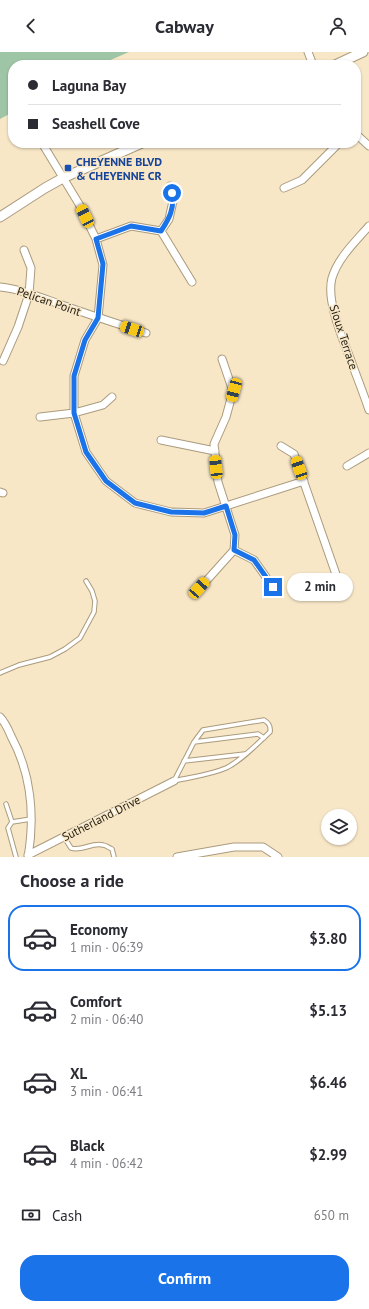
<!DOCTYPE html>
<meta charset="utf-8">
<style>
body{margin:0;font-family:"PT Sans",sans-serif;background:#f2f2f3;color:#2b2b33;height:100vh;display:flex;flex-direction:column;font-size:15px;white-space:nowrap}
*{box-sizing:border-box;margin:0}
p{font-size:13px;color:#7c7c81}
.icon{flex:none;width:22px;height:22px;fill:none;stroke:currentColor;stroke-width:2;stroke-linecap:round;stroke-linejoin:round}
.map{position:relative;height:805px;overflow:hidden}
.sheet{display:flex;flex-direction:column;background:#fff;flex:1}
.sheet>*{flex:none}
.guide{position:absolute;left:8px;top:8px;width:353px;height:88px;border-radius:16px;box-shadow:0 1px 3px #0004;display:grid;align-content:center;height:88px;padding:0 20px;background:#fff}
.fabs{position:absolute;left:321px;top:757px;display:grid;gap:8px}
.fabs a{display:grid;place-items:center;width:36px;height:36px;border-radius:50%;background:#fff;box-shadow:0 1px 3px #0004;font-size:20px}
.end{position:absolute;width:18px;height:18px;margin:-9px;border:5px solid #1a73e8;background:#fff;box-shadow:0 0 0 2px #fff}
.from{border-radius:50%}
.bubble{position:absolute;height:28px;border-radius:14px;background:#fff;box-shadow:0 1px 3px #0004;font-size:13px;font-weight:600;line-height:28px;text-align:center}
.car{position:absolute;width:12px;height:24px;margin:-12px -6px;border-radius:5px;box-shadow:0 0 3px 1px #0007;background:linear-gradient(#f5c518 24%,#345 0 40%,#f5c518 0 76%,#345 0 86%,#f5c518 0)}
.guide b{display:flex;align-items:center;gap:14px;height:38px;font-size:15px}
.guide b+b{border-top:1px solid #e1e1e2}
.guide i{width:10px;height:10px;background:#2b2b33}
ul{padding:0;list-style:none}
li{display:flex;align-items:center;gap:12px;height:66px;margin:0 8px 6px;padding:0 12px;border:2px solid transparent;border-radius:16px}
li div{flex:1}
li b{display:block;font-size:15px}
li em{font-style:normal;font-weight:600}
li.active{border-color:#1a73e8}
li>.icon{width:36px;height:36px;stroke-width:1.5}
h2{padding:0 20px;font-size:18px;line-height:48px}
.pay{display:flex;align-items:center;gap:10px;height:44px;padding:0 20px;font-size:15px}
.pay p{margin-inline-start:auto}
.primary-button{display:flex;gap:8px;margin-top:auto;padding:8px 20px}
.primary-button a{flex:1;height:46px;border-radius:16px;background:#1a73e8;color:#fff;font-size:16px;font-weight:600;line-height:46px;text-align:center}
header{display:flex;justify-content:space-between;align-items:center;height:52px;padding:0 20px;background:#fff;font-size:18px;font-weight:600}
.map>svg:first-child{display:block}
</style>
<header><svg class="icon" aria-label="back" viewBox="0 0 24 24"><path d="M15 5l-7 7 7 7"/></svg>Cabway<svg class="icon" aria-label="person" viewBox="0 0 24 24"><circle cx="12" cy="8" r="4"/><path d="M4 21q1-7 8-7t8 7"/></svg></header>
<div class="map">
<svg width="369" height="805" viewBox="0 0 369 805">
<rect width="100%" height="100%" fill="#f8e7c7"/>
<path fill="#9fc5a7" d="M 0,0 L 129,0 L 99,13 L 13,13 L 13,60 L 0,67 Z"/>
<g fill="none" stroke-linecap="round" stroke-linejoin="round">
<defs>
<path id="service" d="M 0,621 L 19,613 L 50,605 L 65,597 L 80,586 L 94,560 L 95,549 L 92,539 L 86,529
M 264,668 C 269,671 271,674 270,680 C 257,692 241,709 226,716 C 210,723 191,725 174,729 L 194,690 L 203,678 Z
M 194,690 L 258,682 L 264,686
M 184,709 L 245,702
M 6,752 L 12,770
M 64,785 L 71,796 C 81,800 92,790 103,793 C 106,793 109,796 112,797 L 114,805
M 16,805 L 8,776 L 12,770 L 31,767"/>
<path id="minor" d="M 308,0 L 313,13
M 356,82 L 369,94
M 42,91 L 79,152 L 96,187 L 103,213 L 98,266 L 85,288 L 74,324 L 74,361 L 86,400 L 106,429 L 135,451 L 171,460 L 204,461 L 304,429
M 284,136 L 302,128 L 339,91
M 369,174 C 355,190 338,206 332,226 C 326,248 342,285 350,306 C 356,323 363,340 369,358
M 161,179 L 169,167 L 173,149 L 170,134
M 96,187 L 131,174 L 161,179 L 192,230
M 0,235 C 21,237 42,246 62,253 C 90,263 118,272 146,281
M 3,309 L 18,275 L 29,242 L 31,216 L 24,198
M 40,365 L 74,361 L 103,353 L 112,345
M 161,388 L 215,399
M 281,394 L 294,402 L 338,528
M 347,414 L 369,401
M 0,440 L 3,441
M 234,498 L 254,508 L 273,535
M 199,537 L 234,498 L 235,483 L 218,430 L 214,392 L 226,365 L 233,339 L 222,307
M 0,665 C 5,670 8,677 11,684 C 31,721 35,764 28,805
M 28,803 L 174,729
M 177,805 L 234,795 L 263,795 L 278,805"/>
<path id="tertiary" d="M 335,13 L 363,0
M 0,165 L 45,136 L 63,126 L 142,91"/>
</defs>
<use href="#service" stroke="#aa9b7d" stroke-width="5.5"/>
<use href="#minor" stroke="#aa9b7d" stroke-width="9"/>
<use href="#tertiary" stroke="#aa9b7d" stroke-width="11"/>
<use href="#service" stroke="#fff" stroke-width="3.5"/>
<use href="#minor" stroke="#fff" stroke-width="7"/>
<use href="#tertiary" stroke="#fff" stroke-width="9"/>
</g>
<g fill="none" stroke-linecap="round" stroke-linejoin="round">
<path stroke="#1a73e8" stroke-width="5" d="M 172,141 C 175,156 169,167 161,179 L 131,174 L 96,187 L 103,212 L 98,266 L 85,288 L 74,324 L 74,361 L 86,400 L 106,429 L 135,451 L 171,460 L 204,461 L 226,454 L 235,483 L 234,498 L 254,508 L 273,535"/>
</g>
<rect fill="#1a4fb4" stroke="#f8e7c7" stroke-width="1.5" x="64" y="112" width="8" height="8" rx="2"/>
<g text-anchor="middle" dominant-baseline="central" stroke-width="3" stroke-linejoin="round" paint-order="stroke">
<g font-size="12" font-weight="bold" fill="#164399" stroke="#f8e7c7" text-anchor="start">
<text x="76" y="109">CHEYENNE BLVD<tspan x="76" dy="14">&amp; CHEYENNE CR</tspan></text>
</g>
<g font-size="12" fill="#211b10" stroke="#f8e7c7">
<text transform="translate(49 249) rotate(19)">Pelican Point</text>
<text transform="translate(344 285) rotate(72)">Sioux Terrace</text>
<text transform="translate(101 766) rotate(-27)">Sutherland Drive</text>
</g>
</g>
</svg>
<div class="fabs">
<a><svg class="icon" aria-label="layers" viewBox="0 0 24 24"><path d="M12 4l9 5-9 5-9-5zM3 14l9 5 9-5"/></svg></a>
</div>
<i class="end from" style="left:172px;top:141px"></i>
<i class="end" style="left:273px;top:535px"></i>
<div class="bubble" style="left:287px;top:521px;width:66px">2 min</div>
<i class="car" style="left:85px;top:164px;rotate:334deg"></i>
<i class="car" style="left:132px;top:277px;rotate:288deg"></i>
<i class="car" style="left:234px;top:338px;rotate:195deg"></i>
<i class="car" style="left:216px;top:415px;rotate:354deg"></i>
<i class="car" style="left:299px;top:416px;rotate:341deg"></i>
<i class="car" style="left:199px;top:536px;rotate:42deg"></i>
<div class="guide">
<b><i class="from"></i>Laguna Bay</b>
<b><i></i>Seashell Cove</b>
</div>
</div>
<section class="sheet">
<h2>Choose a ride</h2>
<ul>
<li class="active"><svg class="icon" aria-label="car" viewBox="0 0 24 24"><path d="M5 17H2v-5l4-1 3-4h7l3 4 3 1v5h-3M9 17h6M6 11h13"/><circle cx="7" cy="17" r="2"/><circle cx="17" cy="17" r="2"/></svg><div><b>Economy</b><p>1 min · 06:39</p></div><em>$3.80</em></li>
<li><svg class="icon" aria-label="car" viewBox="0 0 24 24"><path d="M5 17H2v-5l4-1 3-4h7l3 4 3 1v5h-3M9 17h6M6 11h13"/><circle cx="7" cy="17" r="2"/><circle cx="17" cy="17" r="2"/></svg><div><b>Comfort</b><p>2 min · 06:40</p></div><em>$5.13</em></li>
<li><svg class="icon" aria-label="car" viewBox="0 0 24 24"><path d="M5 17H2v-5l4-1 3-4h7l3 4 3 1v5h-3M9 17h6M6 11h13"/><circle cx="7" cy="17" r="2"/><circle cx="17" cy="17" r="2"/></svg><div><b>XL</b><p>3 min · 06:41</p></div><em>$6.46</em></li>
<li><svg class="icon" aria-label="car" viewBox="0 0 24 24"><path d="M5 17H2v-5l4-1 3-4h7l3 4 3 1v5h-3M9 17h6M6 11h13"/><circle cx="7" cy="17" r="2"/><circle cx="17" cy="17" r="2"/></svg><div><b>Black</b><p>4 min · 06:42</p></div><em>$2.99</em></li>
</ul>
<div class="pay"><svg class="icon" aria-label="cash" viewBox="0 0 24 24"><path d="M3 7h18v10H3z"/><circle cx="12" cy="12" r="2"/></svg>Cash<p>650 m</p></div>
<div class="primary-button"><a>Confirm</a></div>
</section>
